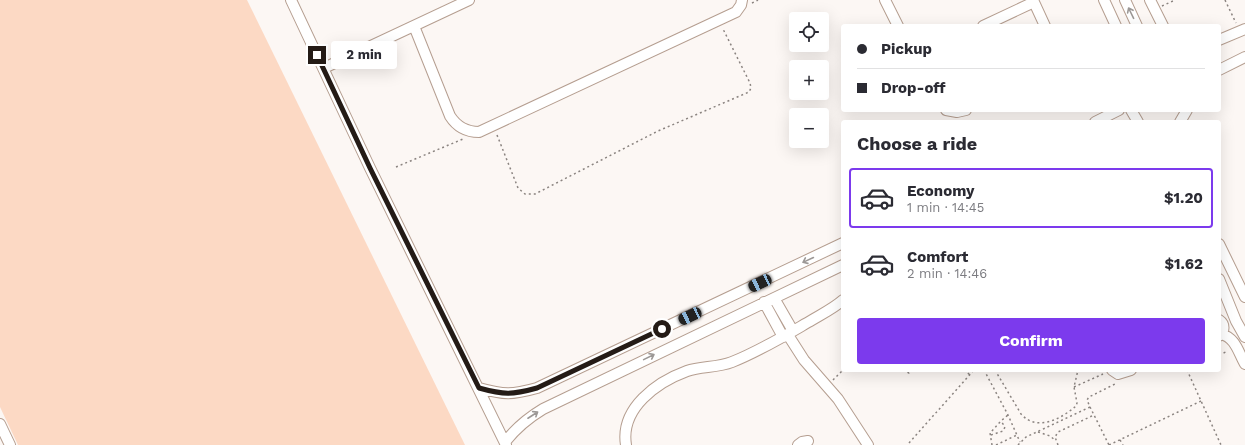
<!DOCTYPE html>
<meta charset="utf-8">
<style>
body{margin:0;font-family:"Work Sans",sans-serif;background:#f2f2f3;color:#2b2b33;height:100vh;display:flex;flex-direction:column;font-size:15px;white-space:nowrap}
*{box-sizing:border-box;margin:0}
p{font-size:13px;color:#7c7c81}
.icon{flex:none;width:22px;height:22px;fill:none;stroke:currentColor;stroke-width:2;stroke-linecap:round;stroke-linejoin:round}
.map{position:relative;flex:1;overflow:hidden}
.panel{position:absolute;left:841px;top:120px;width:380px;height:252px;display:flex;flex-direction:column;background:#fff;border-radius:4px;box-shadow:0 4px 16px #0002}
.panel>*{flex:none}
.banner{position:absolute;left:841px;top:24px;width:380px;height:88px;border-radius:4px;box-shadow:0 4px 16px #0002;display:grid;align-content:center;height:88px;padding:0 16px;background:#fff}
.tools{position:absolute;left:789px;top:12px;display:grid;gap:8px}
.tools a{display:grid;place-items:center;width:40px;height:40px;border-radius:4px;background:#fff;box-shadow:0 4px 16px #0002;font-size:20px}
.end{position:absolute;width:18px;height:18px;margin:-9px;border:5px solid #241b16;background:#fff;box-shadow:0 0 0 2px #fff}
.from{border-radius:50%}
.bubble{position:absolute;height:28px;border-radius:4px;background:#fff;box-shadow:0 4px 16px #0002;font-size:13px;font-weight:700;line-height:28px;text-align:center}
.car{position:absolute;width:12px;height:24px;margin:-12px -6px;border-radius:5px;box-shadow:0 0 3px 1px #0007;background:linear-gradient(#222 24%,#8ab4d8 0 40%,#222 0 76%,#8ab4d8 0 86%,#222 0)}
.banner b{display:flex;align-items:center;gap:14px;height:38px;font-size:15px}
.banner b+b{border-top:1px solid #e1e1e2}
.banner i{width:10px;height:10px;background:#2b2b33}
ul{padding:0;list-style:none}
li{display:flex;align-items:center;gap:12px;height:60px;margin:0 8px 6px;padding:0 8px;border:2px solid transparent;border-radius:4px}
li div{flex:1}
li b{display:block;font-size:15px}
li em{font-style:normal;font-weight:700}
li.selected{border-color:#7c3aed}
li>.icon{width:36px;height:36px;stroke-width:1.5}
h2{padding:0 16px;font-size:18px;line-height:48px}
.cta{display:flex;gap:8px;margin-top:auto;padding:8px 16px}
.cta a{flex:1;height:46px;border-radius:4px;background:#7c3aed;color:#fff;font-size:16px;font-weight:700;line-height:46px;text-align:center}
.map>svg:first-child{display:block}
</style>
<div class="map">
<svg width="1245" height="445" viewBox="0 0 1245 445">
<rect width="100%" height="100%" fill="#fcf7f4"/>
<path fill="#fcd9c4" d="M 0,0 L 247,0 L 465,445 L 18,445 L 0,407 Z"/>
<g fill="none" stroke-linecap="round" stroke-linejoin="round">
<defs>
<path id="minor" d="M 291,0 L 370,168 L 506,445
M 885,0 L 898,26
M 1033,0 L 1045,26
M 1104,0 L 1116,26
M 1125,0 L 1137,26
M 1150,0 L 1163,26
M 414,26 L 450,116 C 457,127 467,132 479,132 L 736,12 L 741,5 L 742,0
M 983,26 L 1034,2
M 1219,40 L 1245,29
M 324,68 L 469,0
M 1219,70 L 1245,57
M 946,110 L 957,112 L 966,110
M 1131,110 L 1138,122
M 1095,122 L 1119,110
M 1180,122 L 1187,110
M 1219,244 L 1245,297
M 1219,279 L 1236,321 L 1245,337
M 774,298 L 793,331
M 764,302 L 783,337
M 1219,320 C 1225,324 1225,331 1219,336
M 1221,334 C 1236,338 1238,352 1245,364
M 788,335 L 804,360 L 838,399 L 868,445
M 1112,370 L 1118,374 L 1131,370
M 479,388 C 504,395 512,395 537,388 L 843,243
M 0,424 L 10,445
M 505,442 C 516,428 528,418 543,409 L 843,265
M 626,445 C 620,408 657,382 687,371 C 701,366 717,368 732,362 C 760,351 786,335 812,320 C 822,314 834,308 843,300
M 798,445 L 802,442 L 808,441"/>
</defs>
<use href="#minor" stroke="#b59e90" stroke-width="12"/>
<path stroke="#8b8480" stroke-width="1.5" stroke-dasharray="2 3" stroke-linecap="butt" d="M 1225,0 L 1236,23
M 752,3 L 758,0
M 1162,6 L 1175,0
M 497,135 L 518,188 L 525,194 L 535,194 L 658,131 L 749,92 L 751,88 L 750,83 L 723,29
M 396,167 L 463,139
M 1219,355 L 1228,351
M 903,370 L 909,373 L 914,370
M 964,370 L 970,375
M 984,370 L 1008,415 L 1020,442
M 995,370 L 1021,414 C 1037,432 1061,419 1076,406 L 1077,403 L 1074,387 L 1078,370
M 1187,370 L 1221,445
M 833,380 L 843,370
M 1074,387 L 1103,374
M 1090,407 L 1109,445
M 1038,432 L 1050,436 L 1055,440
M 991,435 L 1003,431 L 1005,427 L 1001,421
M 1120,440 L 1123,445
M 909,443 L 974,370
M 992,445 L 990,433 L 1001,421 L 1008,415
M 996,445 L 1017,435
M 1018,445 L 1026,437 L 1090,407 L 1087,400 L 1089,397 L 1115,384
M 1058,445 L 1055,437 L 1058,432 L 1094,415
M 1109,445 L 1201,401"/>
<use href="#minor" stroke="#fff" stroke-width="10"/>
</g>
<defs><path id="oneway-shaft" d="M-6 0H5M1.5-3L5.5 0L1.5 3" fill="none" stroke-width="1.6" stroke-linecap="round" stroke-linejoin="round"/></defs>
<g stroke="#9c9896">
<use href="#oneway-shaft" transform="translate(1131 13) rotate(-116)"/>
<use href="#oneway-shaft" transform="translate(808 260) rotate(155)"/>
<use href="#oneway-shaft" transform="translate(649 357) rotate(-26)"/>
<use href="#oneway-shaft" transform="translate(533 415) rotate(-33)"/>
</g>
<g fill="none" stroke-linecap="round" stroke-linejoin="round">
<path stroke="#241b16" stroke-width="5" d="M 317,55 L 370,168 L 479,388 C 504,395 512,395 537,388 L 662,329"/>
</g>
</svg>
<div class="tools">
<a><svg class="icon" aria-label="locate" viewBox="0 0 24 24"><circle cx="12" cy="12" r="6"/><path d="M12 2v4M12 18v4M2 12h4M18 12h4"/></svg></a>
<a>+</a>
<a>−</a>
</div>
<i class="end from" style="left:662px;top:329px"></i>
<i class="end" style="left:317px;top:55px"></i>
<div class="bubble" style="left:331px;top:41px;width:66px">2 min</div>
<i class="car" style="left:760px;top:283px;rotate:245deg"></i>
<i class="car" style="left:690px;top:316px;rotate:245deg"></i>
<div class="banner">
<b><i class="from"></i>Pickup</b>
<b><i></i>Drop-off</b>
</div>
<section class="panel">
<h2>Choose a ride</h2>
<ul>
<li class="selected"><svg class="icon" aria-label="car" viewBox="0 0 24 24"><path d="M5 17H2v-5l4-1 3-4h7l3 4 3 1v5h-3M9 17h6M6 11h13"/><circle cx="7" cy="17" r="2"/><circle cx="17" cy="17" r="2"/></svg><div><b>Economy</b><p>1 min · 14:45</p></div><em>$1.20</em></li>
<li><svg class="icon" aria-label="car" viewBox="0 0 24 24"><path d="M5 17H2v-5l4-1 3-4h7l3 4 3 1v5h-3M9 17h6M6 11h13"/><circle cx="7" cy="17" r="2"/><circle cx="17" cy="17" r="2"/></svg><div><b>Comfort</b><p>2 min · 14:46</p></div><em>$1.62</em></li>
</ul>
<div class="cta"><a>Confirm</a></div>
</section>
</div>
